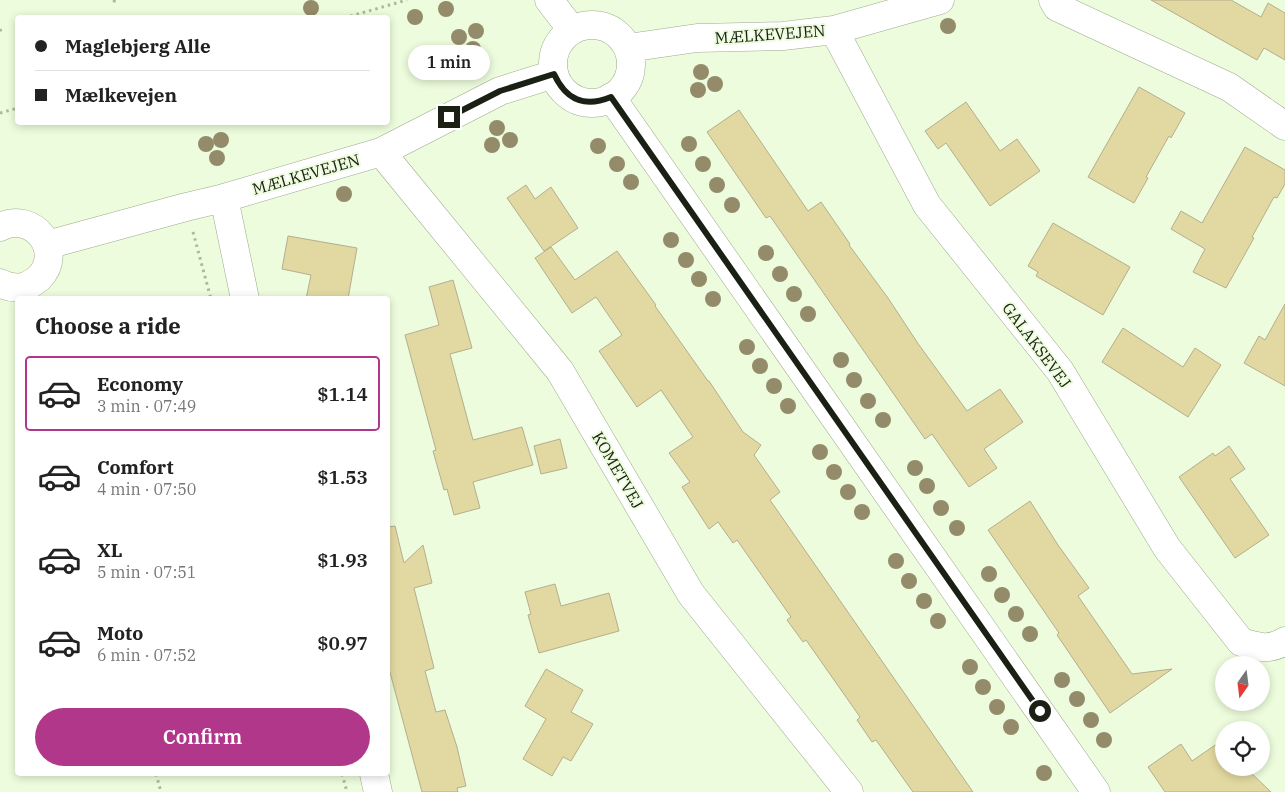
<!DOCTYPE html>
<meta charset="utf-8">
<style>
body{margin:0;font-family:"IBM Plex Serif",serif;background:#f6f6f6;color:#222;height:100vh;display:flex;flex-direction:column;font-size:19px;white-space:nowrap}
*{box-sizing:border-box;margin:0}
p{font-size:16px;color:#767676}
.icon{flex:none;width:28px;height:28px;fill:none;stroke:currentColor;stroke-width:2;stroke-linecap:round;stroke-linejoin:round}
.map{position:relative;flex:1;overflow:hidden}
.drawer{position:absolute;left:15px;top:296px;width:375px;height:480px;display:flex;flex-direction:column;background:#fff;border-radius:5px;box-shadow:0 2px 8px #0003}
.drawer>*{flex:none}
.banner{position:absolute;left:15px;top:15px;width:375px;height:110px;border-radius:5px;box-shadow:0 2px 8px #0003;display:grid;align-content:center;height:110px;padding:0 20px;background:#fff}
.needle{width:32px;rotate:194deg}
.fabs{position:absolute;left:1215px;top:656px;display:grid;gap:10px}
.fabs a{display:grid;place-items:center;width:55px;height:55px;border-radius:50%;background:#fff;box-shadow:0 2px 8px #0003;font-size:25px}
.end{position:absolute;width:22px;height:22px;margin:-11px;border:6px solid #1b2015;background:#fff;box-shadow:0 0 0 2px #fff}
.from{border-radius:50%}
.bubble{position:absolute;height:35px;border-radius:18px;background:#fff;box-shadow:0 2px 8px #0003;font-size:16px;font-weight:600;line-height:35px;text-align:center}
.banner b{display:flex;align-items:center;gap:18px;height:48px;font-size:19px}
.banner b+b{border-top:1px solid #e0e0e0}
.banner i{width:12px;height:12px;background:#222}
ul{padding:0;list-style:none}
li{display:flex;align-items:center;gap:15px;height:75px;margin:0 10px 8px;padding:0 10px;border:2px solid transparent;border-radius:5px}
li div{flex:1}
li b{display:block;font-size:19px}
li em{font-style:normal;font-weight:600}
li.on{border-color:#b1378a}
li>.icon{width:45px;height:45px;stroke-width:1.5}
h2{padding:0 20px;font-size:22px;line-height:60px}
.cta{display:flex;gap:10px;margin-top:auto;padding:10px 20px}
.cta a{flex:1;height:58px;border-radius:30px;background:#b1378a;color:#fff;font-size:20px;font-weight:600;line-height:58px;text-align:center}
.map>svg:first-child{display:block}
</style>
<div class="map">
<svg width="1285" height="792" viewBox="0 0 1285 792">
<rect width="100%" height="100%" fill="#edfcdc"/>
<path fill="#e2d8a1" stroke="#b4ae8f" d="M 1151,0 L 1231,0 L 1261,17 L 1268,3 L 1285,13 L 1285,60 L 1264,48 L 1257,60 Z
M 1139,87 L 1185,113 L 1171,138 L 1169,136 L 1146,177 L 1148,178 L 1134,203 L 1088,177 Z
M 966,102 L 1000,151 L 1017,139 L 1040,171 L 990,206 L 946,143 L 938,149 L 925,131 Z
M 739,110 L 808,211 L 821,202 L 850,244 L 849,245 L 888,298 L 919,345 L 967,411 L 1000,389 L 1023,422 L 984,449 L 997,468 L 969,487 L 932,434 L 925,439 L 770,216 L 766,218 L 707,132 Z
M 1245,147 L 1285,170 L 1285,184 L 1277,198 L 1274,197 L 1252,237 L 1254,238 L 1226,288 L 1193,272 L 1205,249 L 1171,229 L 1181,211 L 1202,223 Z
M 526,185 L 535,199 L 551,187 L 578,228 L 544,251 L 507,198 Z
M 1053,223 L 1130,267 L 1103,315 L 1036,276 L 1038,272 L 1028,266 Z
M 288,236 L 357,248 L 348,299 L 306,299 L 311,275 L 282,269 Z
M 551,247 L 575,280 L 617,251 L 656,305 L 655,306 L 708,381 L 709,381 L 743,432 L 761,445 L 754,455 L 780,492 L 770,500 L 973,792 L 913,792 L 876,740 L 872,742 L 857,720 L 860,717 L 806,640 L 803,642 L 787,620 L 791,617 L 737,540 L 733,543 L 718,522 L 709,529 L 682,487 L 690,482 L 669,453 L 693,437 L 661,390 L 637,407 L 599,351 L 622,335 L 596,297 L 572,313 L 535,258 Z
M 453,280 L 472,348 L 450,354 L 473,440 L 522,427 L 533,465 L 473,482 L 480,508 L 454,515 L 447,489 L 444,490 L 433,451 L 436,450 L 405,335 L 439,325 L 429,287 Z
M 1285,304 L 1285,386 L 1244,363 L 1259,336 L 1265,340 Z
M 1123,328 L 1183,367 L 1195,348 L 1221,365 L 1188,417 L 1102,362 Z
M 560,439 L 567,468 L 541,474 L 534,446 Z
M 1229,446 L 1245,469 L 1230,479 L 1269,535 L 1235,558 L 1179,477 L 1213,453 L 1215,456 Z
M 1030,501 L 1058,545 L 1089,588 L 1078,596 L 1132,674 L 1172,669 L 1110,713 L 1057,635 L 1059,633 L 988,530 Z
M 395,526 L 404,563 L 423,545 L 432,583 L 414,588 L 434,668 L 425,671 L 436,712 L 445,710 L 457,747 L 466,786 L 457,788 L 458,792 L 422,792 L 388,665 L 388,527 Z
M 555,584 L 561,606 L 609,593 L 619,631 L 539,653 L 528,615 L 531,614 L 525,592 Z
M 546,669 L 583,690 L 571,712 L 593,724 L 571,761 L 563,757 L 552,776 L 523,759 L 546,719 L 525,706 Z
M 1224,739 L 1224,768 L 1253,768 L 1249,771 L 1271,792 L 1165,792 L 1148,767 L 1181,744 L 1192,761 Z"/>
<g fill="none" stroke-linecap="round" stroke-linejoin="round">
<defs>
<path id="minor" d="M 549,0 L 572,30
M 1053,0 L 1057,7 L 1229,87 L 1285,126
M553 64a39 39 0 1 1 78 0a39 39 0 1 1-78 0Z
M 834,30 L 927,205 L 1060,371 L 1167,548 L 1241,642 C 1258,647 1269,651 1285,641
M 628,48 L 697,38 L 783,36 L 834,30 L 940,0
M 611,97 L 1096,792
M 381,152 L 560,371 L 691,594 L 849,792
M 224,198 L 245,299
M 0,227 C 34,210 65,252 39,278 C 34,282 29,286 22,287 C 15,288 7,287 0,283
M 47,245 L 186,207 L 224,198 L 381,152 L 500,91 L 554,74
M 374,774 L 378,792"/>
</defs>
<use href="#minor" stroke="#9daa8d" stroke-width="29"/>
<path stroke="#abb79e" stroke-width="3" stroke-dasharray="2.5 4" stroke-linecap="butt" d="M 114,0 L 115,4
M 344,18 L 407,0
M 0,29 L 2,35
M 0,113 L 18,108
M 193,232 L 211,299
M 156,774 L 161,792
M 342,774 L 347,792"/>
<use href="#minor" stroke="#fff" stroke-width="28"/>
</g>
<g fill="#938b6a">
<circle cx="311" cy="8" r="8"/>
<circle cx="446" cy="9" r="8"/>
<circle cx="415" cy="17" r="8"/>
<circle cx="948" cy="26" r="8"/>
<circle cx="476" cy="31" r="8"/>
<circle cx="459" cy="37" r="8"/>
<circle cx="473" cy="49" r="8"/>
<circle cx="701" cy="72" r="8"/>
<circle cx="715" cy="84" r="8"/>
<circle cx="698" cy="90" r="8"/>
<circle cx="497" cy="128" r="8"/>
<circle cx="221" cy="140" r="8"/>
<circle cx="510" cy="140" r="8"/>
<circle cx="206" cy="144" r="8"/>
<circle cx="689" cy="144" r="8"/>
<circle cx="492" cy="145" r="8"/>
<circle cx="598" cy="146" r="8"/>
<circle cx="217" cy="158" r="8"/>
<circle cx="617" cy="164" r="8"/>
<circle cx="703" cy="164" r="8"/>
<circle cx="631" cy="182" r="8"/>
<circle cx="717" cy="185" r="8"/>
<circle cx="344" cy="194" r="8"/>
<circle cx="732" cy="205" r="8"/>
<circle cx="671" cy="240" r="8"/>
<circle cx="766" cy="253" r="8"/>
<circle cx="686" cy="260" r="8"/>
<circle cx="780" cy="274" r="8"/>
<circle cx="699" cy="279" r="8"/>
<circle cx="794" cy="294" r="8"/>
<circle cx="713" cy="299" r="8"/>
<circle cx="808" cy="314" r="8"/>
<circle cx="747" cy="347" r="8"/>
<circle cx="841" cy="360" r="8"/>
<circle cx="760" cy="366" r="8"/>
<circle cx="854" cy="380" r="8"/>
<circle cx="774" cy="386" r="8"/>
<circle cx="868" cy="401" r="8"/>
<circle cx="788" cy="406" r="8"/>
<circle cx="883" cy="420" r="8"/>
<circle cx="820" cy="452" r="8"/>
<circle cx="915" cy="468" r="8"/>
<circle cx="834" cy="472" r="8"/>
<circle cx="927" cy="486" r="8"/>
<circle cx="848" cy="492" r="8"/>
<circle cx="941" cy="508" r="8"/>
<circle cx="862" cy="512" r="8"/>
<circle cx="957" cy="528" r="8"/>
<circle cx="896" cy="561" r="8"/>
<circle cx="989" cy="574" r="8"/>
<circle cx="909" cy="581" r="8"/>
<circle cx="1002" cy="595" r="8"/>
<circle cx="924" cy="601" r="8"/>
<circle cx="1016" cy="614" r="8"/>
<circle cx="938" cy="621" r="8"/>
<circle cx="1030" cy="634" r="8"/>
<circle cx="970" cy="667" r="8"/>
<circle cx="1062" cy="680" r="8"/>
<circle cx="983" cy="687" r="8"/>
<circle cx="1077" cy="699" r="8"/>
<circle cx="997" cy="707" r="8"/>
<circle cx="1091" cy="720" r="8"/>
<circle cx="1011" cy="727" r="8"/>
<circle cx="1104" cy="740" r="8"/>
<circle cx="1044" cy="773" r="8"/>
</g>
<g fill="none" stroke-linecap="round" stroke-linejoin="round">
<path stroke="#1b2015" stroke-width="6" d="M 449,117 L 500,91 L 554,74 C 566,100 584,108 611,97 L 1040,711"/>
</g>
<g text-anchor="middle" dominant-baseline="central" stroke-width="4" stroke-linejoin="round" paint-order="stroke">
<g font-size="16" fill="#1b2015" stroke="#edfcdc">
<text transform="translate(770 34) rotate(-4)">MÆLKEVEJEN</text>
<text transform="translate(306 174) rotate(-16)">MÆLKEVEJEN</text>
<text transform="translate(1037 345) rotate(53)">GALAKSEVEJ</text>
<text transform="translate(618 470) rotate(60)">KOMETVEJ</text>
</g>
</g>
</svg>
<div class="fabs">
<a><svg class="needle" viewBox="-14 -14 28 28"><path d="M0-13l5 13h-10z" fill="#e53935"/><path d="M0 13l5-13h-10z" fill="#767676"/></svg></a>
<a><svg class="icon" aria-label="locate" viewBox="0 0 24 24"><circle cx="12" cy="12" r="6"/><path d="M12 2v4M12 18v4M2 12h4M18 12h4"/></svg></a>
</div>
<i class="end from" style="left:1040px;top:711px"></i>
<i class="end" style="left:449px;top:117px"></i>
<div class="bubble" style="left:408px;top:45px;width:82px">1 min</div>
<div class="banner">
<b><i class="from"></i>Maglebjerg Alle</b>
<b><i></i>Mælkevejen</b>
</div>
<section class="drawer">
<h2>Choose a ride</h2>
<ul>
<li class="on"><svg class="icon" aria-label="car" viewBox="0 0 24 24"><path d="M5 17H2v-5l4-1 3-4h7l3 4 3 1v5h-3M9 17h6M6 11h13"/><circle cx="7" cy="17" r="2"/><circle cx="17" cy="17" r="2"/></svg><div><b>Economy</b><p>3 min · 07:49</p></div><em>$1.14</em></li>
<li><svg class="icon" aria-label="car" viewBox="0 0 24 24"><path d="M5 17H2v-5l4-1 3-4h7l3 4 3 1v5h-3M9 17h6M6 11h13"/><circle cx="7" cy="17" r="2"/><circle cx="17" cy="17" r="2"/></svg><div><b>Comfort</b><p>4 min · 07:50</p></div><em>$1.53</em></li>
<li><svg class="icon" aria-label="car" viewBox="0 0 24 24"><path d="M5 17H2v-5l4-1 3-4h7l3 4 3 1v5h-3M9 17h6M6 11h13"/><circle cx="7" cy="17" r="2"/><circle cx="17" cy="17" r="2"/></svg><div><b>XL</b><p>5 min · 07:51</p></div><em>$1.93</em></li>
<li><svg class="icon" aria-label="car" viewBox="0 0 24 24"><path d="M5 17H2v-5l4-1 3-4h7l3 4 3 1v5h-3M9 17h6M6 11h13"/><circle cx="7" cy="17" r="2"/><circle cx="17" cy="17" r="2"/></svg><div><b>Moto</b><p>6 min · 07:52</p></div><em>$0.97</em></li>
</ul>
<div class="cta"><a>Confirm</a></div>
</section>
</div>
